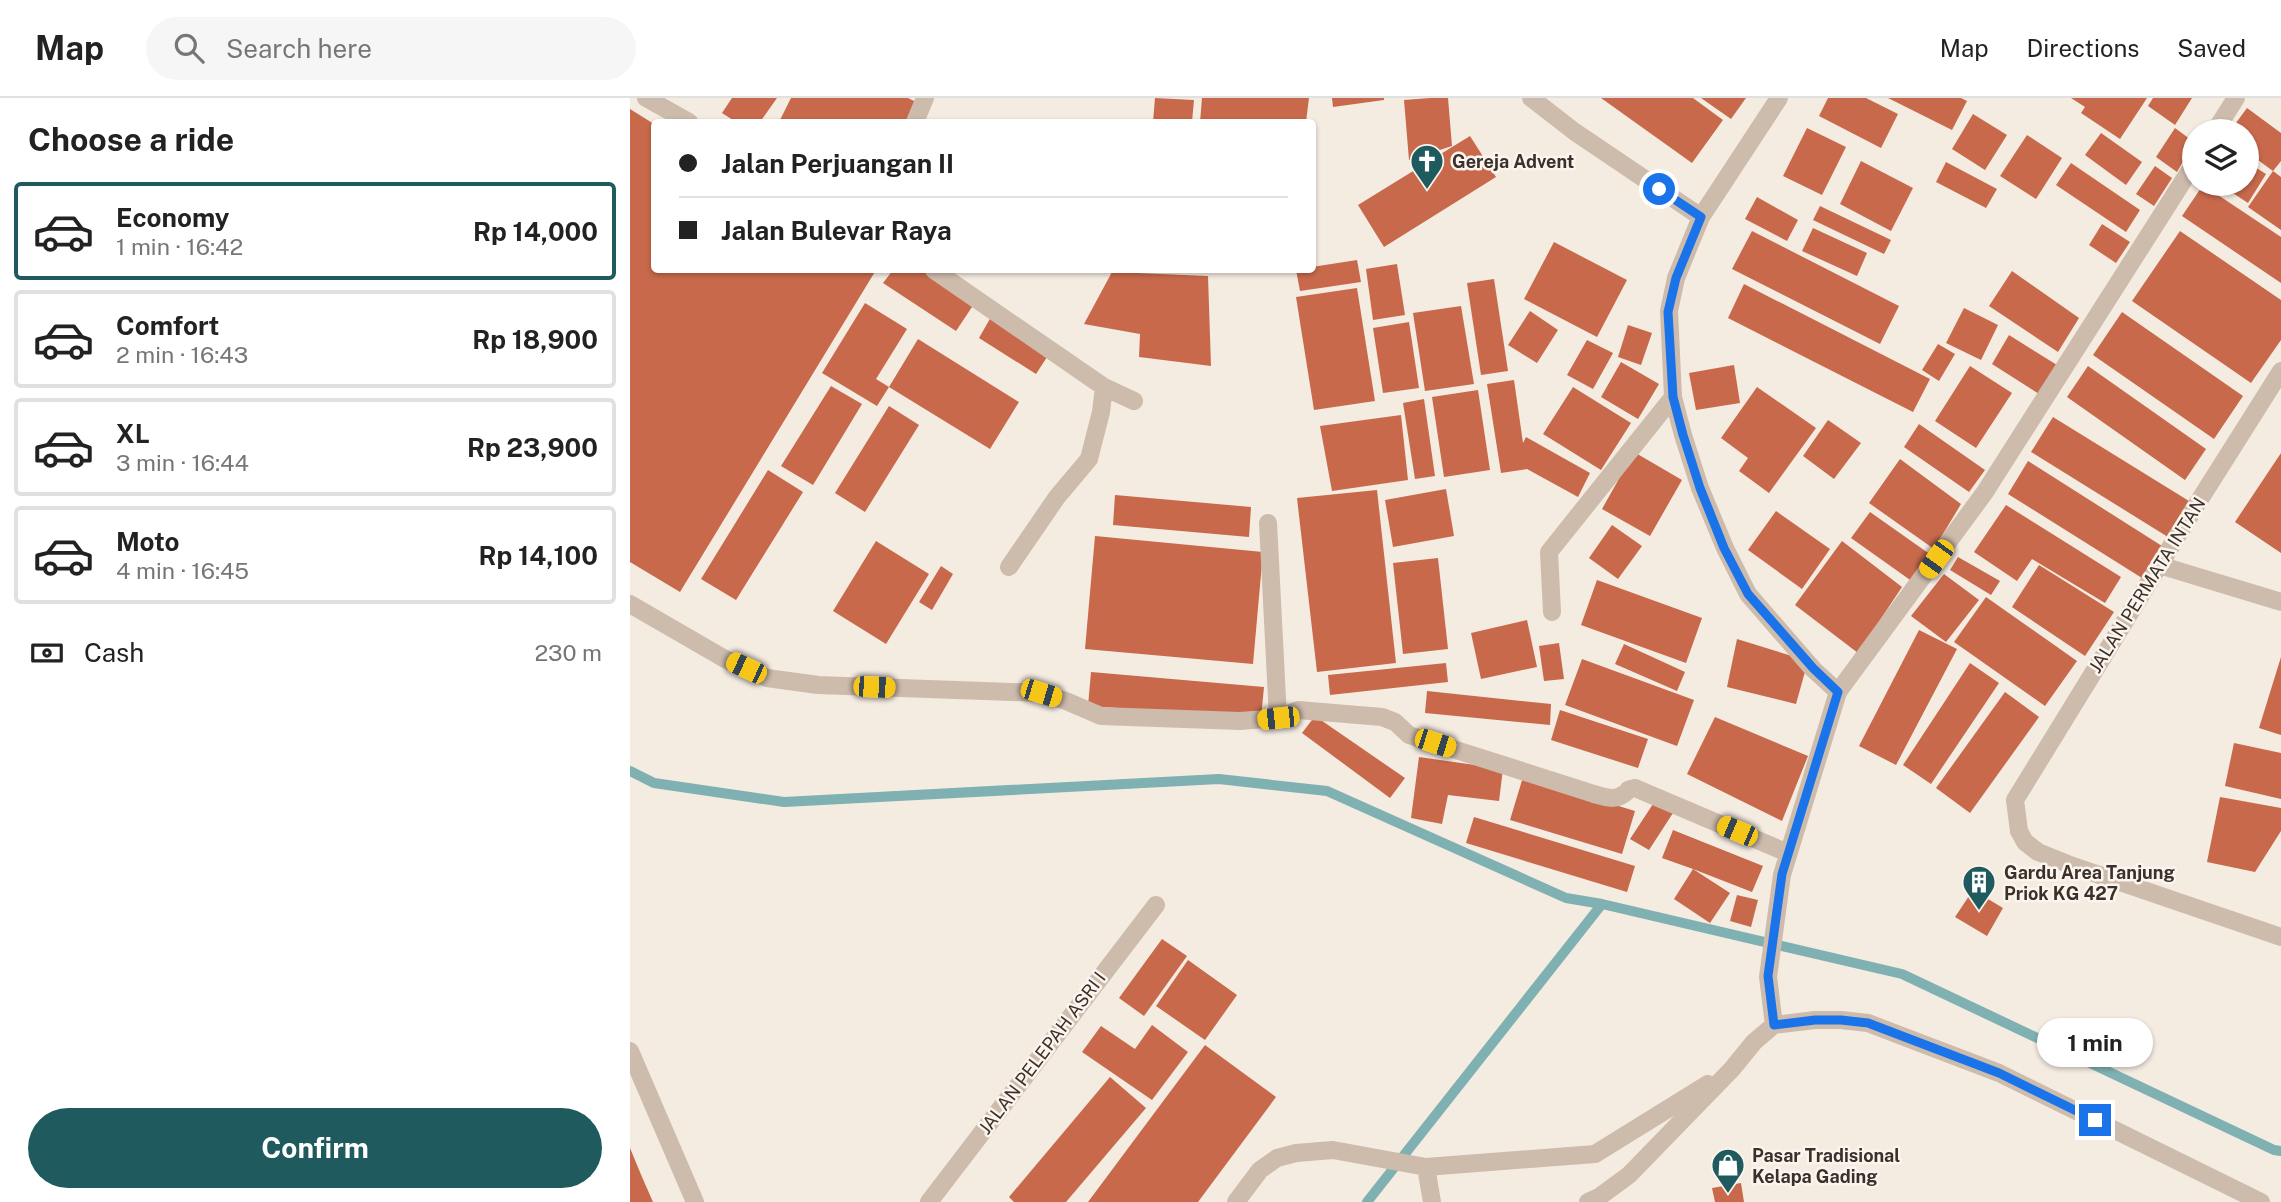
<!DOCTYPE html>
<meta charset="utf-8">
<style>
body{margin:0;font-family:"Public Sans",sans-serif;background:#f6f6f6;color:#222;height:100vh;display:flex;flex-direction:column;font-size:26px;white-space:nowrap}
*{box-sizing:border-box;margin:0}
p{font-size:23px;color:#767676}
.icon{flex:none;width:38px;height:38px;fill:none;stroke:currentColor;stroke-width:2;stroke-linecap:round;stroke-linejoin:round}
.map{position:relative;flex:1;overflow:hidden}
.drawer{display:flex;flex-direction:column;background:#fff;width:630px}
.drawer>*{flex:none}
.guide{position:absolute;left:21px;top:21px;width:665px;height:154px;border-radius:7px;box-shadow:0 2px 5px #0004;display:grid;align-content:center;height:154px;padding:0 28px;background:#fff}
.fabs{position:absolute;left:1552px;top:21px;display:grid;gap:14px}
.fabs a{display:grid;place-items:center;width:77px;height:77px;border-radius:50%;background:#fff;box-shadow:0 2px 5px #0004;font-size:35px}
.end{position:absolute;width:32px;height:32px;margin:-16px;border:9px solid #1a73e8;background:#fff;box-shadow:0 0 0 4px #fff}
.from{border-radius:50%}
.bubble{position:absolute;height:49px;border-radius:24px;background:#fff;box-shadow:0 2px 5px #0004;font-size:23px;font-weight:700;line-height:49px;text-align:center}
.car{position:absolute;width:21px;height:42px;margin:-21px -10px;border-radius:9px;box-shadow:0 0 5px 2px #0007;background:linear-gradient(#f5c518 24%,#345 0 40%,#f5c518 0 76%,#345 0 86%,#f5c518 0)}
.guide b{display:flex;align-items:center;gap:24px;height:66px;font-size:26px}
.guide b+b{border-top:2px solid #e0e0e0}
.guide i{width:18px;height:18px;background:#222}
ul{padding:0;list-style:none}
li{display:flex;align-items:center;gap:21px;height:98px;margin:0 14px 10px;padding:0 14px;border:4px solid #e0e0e0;border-radius:7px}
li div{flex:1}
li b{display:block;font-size:26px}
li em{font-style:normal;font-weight:700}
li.active{border-color:#1f5a5e}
li>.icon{width:63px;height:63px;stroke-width:1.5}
h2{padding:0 28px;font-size:32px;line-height:84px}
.pay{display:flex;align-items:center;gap:18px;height:77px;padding:0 28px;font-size:26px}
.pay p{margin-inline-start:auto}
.button{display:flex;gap:14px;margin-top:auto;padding:14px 28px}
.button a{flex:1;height:80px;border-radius:42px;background:#1f5a5e;color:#fff;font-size:28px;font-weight:700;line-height:80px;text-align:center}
header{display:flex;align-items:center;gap:42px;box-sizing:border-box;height:98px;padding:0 35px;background:#fff;border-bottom:2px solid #e0e0e0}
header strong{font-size:33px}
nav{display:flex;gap:38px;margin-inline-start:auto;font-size:24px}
.search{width:490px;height:63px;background:#f6f6f6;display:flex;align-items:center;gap:18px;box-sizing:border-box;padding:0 24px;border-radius:38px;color:#767676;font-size:26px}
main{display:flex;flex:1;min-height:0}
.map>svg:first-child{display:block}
</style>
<header>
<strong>Map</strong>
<div class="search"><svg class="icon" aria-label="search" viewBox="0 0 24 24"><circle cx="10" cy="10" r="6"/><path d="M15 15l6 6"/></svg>Search here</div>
<nav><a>Map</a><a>Directions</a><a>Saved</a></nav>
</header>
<main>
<section class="drawer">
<h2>Choose a ride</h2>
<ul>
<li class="active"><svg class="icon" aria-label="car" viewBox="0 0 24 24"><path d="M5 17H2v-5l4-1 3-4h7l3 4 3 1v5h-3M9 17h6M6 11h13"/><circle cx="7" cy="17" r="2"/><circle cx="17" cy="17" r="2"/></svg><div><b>Economy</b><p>1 min · 16:42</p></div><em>Rp 14,000</em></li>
<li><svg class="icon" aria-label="car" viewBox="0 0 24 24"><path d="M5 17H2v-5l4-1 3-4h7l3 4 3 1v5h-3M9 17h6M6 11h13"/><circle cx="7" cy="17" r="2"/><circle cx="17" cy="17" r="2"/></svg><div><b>Comfort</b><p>2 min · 16:43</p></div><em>Rp 18,900</em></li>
<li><svg class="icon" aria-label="car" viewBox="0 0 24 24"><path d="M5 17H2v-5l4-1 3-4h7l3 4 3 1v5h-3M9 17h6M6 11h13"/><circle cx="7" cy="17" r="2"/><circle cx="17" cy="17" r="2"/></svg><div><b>XL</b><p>3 min · 16:44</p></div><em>Rp 23,900</em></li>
<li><svg class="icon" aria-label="car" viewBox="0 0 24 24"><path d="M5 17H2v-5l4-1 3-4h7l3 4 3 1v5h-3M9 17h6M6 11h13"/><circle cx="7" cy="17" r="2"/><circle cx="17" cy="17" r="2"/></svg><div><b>Moto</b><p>4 min · 16:45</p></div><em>Rp 14,100</em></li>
</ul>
<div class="pay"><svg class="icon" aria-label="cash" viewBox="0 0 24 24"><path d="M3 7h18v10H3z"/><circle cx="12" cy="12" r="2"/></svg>Cash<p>230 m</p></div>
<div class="button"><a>Confirm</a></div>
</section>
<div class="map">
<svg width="1651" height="1104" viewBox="0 0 1651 1104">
<rect width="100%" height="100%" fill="#f4ebe1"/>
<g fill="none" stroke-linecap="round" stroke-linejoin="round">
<path stroke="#7fb0b2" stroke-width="10" d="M 0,673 L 24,685 L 154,704 L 589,681 L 697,693 L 936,800 L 972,806 L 1272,876 L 1644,1052 L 1651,1053
M 737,1104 L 972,806"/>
</g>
<path fill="#c8694b" d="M 102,0 L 147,0 L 130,24 L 106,24 L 92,15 Z
M 161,0 L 278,0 L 286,4 L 275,24 L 149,24 Z
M 525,0 L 564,2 L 562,24 L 523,24 Z
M 572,0 L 679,0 L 676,24 L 570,24 Z
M 702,0 L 754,0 L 754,2 L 703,9 Z
M 800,0 L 818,0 L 822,48 L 779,62 L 774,2 Z
M 971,0 L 1063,0 L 1093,22 L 1062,65 Z
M 1071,0 L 1116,0 L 1101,21 Z
M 1198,0 L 1236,0 L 1268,16 L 1251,50 L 1189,18 Z
M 1258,0 L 1331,0 L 1337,3 L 1322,32 Z
M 1441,0 L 1517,0 L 1490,41 L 1451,15 L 1455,9 Z
M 1523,0 L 1562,0 L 1545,27 L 1518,8 Z
M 1617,10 L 1651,35 L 1651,63 L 1643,73 L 1617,54 L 1617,33 L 1600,33 Z
M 0,11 L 24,26 L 24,172 L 246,172 L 50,494 L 0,464 Z
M 1343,16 L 1377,37 L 1355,72 L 1322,51 Z
M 1177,30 L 1216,49 L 1192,97 L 1153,78 Z
M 1545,30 L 1564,44 L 1547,74 L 1526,59 Z
M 1471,35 L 1512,64 L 1496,87 L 1455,57 Z
M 1397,37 L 1432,60 L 1406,101 L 1370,78 Z
M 840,38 L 866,79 L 754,149 L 728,107 Z
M 1231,63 L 1283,90 L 1261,133 L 1210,106 Z
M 1316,64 L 1367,91 L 1356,110 L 1306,84 Z
M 1617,64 L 1636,76 L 1618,105 L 1589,86 L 1617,86 Z
M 1441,65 L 1510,112 L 1496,134 L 1426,87 Z
M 1525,68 L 1542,80 L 1524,108 L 1506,96 Z
M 1643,73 L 1651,79 L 1651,132 L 1618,109 Z
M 1573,87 L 1651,139 L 1651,185 L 1552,118 Z
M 1127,99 L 1168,122 L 1157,143 L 1115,121 Z
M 1190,108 L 1261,142 L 1254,156 L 1183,122 Z
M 1472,126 L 1500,144 L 1486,165 L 1459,147 Z
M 1183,130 L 1237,155 L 1227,178 L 1172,153 Z
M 1122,133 L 1269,208 L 1250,246 L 1102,171 Z
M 1550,133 L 1651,202 L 1651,242 L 1621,285 L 1502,203 Z
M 924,144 L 997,182 L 967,239 L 894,201 Z
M 727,162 L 731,184 L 670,193 L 666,172 L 682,172 L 682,169 Z
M 767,166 L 775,217 L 743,222 L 736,171 Z
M 263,172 L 299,172 L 346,203 L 326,233 L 253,185 Z
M 1382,173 L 1449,220 L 1428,254 L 1359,208 Z
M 482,174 L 578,178 L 581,268 L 509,259 L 510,236 L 454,226 Z
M 864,181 L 878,273 L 851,277 L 837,185 Z
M 1114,186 L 1300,281 L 1283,314 L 1098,220 Z
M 727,190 L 745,303 L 684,312 L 666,199 Z
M 235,205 L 277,231 L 246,281 L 259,289 L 247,308 L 192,275 Z
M 831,208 L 844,286 L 795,293 L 783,215 Z
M 1334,210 L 1368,227 L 1351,262 L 1316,245 Z
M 900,213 L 928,232 L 907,265 L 878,247 Z
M 1492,214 L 1613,298 L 1584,341 L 1463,257 Z
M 361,219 L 419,256 L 406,276 L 349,240 Z
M 779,224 L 789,290 L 753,295 L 743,230 Z
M 998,227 L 1022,235 L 1011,267 L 988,259 Z
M 1379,237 L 1427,267 L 1409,296 L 1362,266 Z
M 288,241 L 389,304 L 360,351 L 259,289 Z
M 957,242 L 983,255 L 963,291 L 937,277 Z
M 1308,246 L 1325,256 L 1309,283 L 1292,272 Z
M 991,264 L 1029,286 L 1008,321 L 971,299 Z
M 1104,267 L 1110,305 L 1066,312 L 1059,275 Z
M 1340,268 L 1382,295 L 1346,350 L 1305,323 Z
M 1458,268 L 1576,351 L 1555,382 L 1437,299 Z
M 884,282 L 893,345 L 896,339 L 960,375 L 948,399 L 897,371 L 871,375 L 857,286 Z
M 201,288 L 232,306 L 183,387 L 151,368 Z
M 943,289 L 1001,325 L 971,372 L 913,336 Z
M 1127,289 L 1186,330 L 1139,395 L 1109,373 L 1118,360 L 1091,340 Z
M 848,292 L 860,372 L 814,379 L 802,299 Z
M 794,301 L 805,378 L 785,381 L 773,305 Z
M 259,308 L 289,327 L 235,414 L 205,395 Z
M 771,317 L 778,382 L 702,393 L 690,328 Z
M 1423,319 L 1559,403 L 1538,439 L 1401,354 Z
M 1198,322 L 1231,345 L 1204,381 L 1173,358 Z
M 1289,326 L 1355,372 L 1339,394 L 1274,349 Z
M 1004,354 L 1052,382 L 1020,438 L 972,411 Z
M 1651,355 L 1651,455 L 1605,424 Z
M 1270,361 L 1331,406 L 1304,451 L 1239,405 Z
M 1398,363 L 1532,448 L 1512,480 L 1378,396 Z
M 138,372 L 173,394 L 106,502 L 71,481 Z
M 816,391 L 824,438 L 763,449 L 755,402 Z
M 747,392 L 766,565 L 687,574 L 667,400 Z
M 485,397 L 621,409 L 619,439 L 483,427 Z
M 1376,407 L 1491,479 L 1475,505 L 1402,461 L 1387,483 L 1344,454 Z
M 1146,413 L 1200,451 L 1172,491 L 1118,452 Z
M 1240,414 L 1301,457 L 1283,484 L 1221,440 Z
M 982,427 L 1012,448 L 988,481 L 959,460 Z
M 465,438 L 633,454 L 623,566 L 455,551 Z
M 246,443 L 299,476 L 256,546 L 203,513 Z
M 1212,443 L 1272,489 L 1228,555 L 1165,507 Z
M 1328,459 L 1370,483 L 1361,497 L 1320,472 Z
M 808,460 L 818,551 L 773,556 L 763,465 Z
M 1409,467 L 1484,514 L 1455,558 L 1382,509 Z
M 311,468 L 323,476 L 302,512 L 289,504 Z
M 1314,476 L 1349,502 L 1316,544 L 1281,518 Z
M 967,482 L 1072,520 L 1056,565 L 951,527 Z
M 1356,499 L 1447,563 L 1415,608 L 1324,544 Z
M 897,522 L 907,569 L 851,581 L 841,535 Z
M 1289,532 L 1327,551 L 1266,667 L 1229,648 Z
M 1107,541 L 1178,563 L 1166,606 L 1097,589 Z
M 929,545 L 934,581 L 914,583 L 909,548 Z
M 994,546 L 1055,574 L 1047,593 L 985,566 Z
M 1651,559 L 1651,637 L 1629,630 Z
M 952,561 L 1064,602 L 1047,648 L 935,607 Z
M 816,565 L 818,584 L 700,597 L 698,577 Z
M 1340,565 L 1369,585 L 1301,686 L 1273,667 Z
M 461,574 L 634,589 L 631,620 L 458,608 Z
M 797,593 L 921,606 L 920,627 L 795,615 Z
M 1375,594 L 1409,619 L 1340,715 L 1306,690 Z
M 930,612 L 1018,641 L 1008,670 L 921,642 Z
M 685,618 L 775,680 L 760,700 L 672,635 Z
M 1085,619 L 1178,658 L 1152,723 L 1057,676 Z
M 1604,645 L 1651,655 L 1651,701 L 1595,688 Z
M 789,659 L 873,671 L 869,703 L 818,697 L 812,726 L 781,720 Z
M 893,679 L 1005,713 L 992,756 L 880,722 Z
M 1590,699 L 1651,710 L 1651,733 L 1625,774 L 1577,764 Z
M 1025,703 L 1043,715 L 1019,752 L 1000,741 Z
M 844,719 L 1005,768 L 997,794 L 836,745 Z
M 1043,732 L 1133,768 L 1122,794 L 1063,771 L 1100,795 L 1080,825 L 1044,801 L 1063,771 L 1032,760 Z
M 1343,792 L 1373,810 L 1357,838 L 1325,819 Z
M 1107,797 L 1128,802 L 1121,829 L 1100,823 Z
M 532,841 L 557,858 L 514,918 L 489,900 Z
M 558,862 L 607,897 L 575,942 L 526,908 Z
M 522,927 L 558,954 L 522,1002 L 452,954 L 471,928 L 505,951 Z
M 575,947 L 646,999 L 568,1104 L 458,1104 Z
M 480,979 L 516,1010 L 436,1104 L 384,1104 L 379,1099 Z
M 0,1050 L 12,1079 L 23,1104 L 0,1104 Z
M 1111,1085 L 1114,1104 L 1085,1104 L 1082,1090 Z"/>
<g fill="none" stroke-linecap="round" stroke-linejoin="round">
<path stroke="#cdbbac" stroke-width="18" d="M 16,0 L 59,24
M 901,0 L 945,34 L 1071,119
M 285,24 L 295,0
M 1585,33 L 1606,0
M 304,172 L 474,289 L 504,303
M 1651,273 L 1567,406 L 1385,702 L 1389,733 L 1395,744 L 1408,754 L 1443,768 L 1651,839
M 638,425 L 648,620
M 1529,467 L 1651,504
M 379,469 L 427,399 L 459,361 L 471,314 L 474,289
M 0,506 L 95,561 L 137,580 L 188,587 L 411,595 L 436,603 L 471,618 L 610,623 L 648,620 L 668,612 L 752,619 L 765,624 L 779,637 L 964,696 C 975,699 984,703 994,696 C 1004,689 993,693 1005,690 L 1158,755
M 922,514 L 919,454 L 1043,299
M 1208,594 L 1355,394 L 1564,66
M 1144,927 L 1138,879 L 1152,777 L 1208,594 L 1183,571 L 1118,496 L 1095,450 L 1070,390 L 1053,337 L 1043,299 L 1039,213 L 1046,180 L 1071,119 L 1149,0
M 0,953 L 65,1104
M 796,1069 L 802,1104
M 299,1104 L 526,807
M 606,1104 L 630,1072 L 647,1060 L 666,1055 L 703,1052 L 796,1069 L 965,1056 L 1078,986
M 958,1104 L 969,1099 L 999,1077 L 1102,971 L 1124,944 L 1144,927 L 1185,922 L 1211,922 L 1238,925 L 1369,975 L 1631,1104"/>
</g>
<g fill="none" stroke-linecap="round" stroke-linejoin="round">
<path stroke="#1a73e8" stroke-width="9" d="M 1029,91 L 1071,119 L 1046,180 L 1038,214 L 1043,299 L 1053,337 L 1070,390 L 1094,450 L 1118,496 L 1183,570 L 1208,594 L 1152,776 L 1138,878 L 1144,927 L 1185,922 L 1211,922 L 1238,925 L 1369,975 L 1465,1022"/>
</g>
<defs>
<symbol id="church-pin" viewBox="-11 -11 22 30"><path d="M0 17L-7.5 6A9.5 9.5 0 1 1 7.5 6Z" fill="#1f5a5e" stroke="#fbf5ee"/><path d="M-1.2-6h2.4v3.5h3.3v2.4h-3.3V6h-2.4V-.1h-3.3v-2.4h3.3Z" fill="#fff"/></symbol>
<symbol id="building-pin" viewBox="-11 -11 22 30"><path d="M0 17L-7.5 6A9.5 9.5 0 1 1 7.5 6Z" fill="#1f5a5e" stroke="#fbf5ee"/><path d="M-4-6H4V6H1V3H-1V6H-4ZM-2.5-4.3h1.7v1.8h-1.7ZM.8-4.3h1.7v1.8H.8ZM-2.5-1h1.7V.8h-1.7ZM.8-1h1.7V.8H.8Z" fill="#fff"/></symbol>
<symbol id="shop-pin" viewBox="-11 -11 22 30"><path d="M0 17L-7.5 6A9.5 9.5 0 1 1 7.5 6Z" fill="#1f5a5e" stroke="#fbf5ee"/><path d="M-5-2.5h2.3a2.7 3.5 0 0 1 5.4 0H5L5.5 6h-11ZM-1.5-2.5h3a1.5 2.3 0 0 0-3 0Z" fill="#fff"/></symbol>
</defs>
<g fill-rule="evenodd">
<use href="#church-pin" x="778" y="44" width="38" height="52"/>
<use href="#building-pin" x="1330" y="765" width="38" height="52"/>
<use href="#shop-pin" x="1079" y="1048" width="38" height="52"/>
</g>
<g text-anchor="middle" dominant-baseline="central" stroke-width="5" stroke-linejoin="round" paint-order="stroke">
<g font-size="18" font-weight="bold" fill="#3b302b" stroke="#fbf5ee" text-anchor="start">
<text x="822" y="63">Gereja Advent</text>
<text x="1374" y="774">Gardu Area Tanjung<tspan x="1374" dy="21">Priok KG 427</tspan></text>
<text x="1122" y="1057">Pasar Tradisional<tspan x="1122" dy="21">Kelapa Gading</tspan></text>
</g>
<g font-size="18" fill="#3b302b" stroke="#fbf5ee">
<text transform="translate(1517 487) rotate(-58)">JALAN PERMATA INTAN</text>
<text transform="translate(412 955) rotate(-53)">JALAN PELEPAH ASRI I</text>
</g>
</g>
</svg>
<div class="fabs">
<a><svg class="icon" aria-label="layers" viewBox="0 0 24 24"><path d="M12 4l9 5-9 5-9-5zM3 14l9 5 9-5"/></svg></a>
</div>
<i class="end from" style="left:1029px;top:91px"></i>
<i class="end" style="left:1465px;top:1022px"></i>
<div class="bubble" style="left:1407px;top:920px;width:116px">1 min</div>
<i class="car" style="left:1306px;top:461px;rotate:216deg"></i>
<i class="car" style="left:116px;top:570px;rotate:295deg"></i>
<i class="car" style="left:244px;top:589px;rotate:92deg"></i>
<i class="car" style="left:411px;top:595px;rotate:107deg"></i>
<i class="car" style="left:648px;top:620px;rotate:264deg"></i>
<i class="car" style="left:805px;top:645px;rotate:108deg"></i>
<i class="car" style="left:1107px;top:733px;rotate:293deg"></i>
<div class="guide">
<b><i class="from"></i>Jalan Perjuangan II</b>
<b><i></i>Jalan Bulevar Raya</b>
</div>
</div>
</main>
